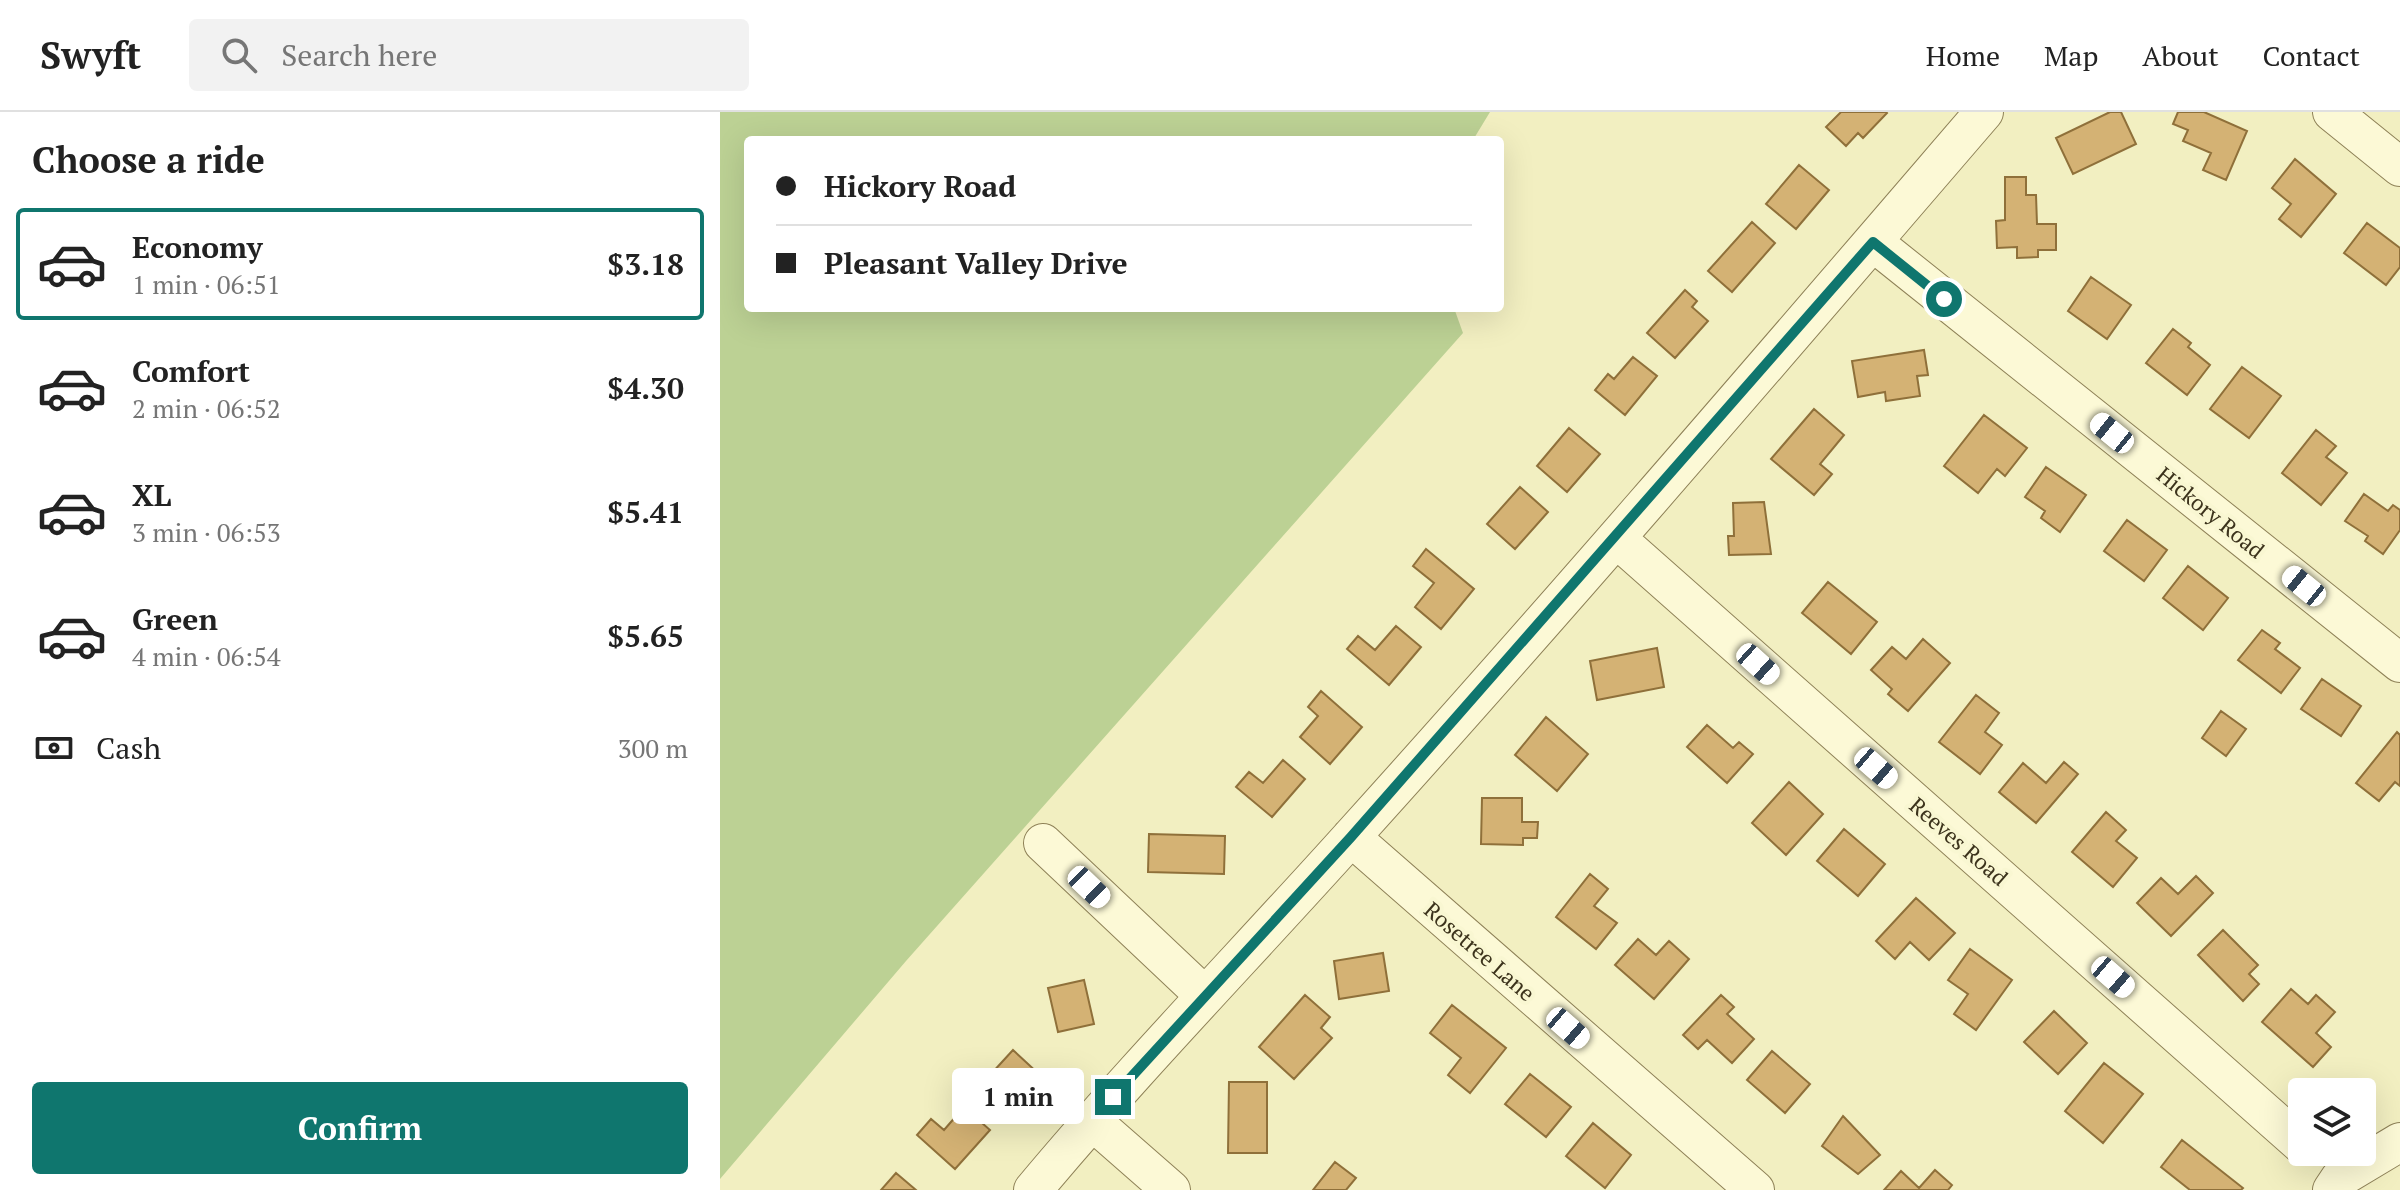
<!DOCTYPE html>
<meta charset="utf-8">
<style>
body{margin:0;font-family:"PT Serif",serif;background:#f2f2f2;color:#222;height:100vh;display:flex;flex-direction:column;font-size:30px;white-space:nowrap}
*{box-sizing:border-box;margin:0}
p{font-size:26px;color:#767676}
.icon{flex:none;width:44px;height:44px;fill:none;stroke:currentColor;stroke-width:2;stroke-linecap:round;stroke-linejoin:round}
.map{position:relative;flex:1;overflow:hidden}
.details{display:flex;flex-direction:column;background:#fff;width:720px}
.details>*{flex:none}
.hud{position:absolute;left:24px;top:24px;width:760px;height:176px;border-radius:8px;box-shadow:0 8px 32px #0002;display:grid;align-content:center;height:176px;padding:0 32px;background:#fff}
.tools{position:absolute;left:1568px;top:966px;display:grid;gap:16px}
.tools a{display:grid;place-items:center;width:88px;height:88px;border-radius:8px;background:#fff;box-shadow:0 8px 32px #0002;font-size:40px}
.end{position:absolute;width:36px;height:36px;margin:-18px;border:10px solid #0f766e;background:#fff;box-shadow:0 0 0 4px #fff}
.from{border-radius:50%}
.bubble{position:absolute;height:56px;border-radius:8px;background:#fff;box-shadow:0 8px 32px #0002;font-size:26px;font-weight:800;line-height:56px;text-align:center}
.car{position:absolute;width:24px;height:48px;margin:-24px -12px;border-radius:10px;box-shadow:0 0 6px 2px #0007;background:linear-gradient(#fff 24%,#345 0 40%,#fff 0 76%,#345 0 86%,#fff 0)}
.hud b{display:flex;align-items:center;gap:28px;height:76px;font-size:30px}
.hud b+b{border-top:2px solid #e0e0e0}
.hud i{width:20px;height:20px;background:#222}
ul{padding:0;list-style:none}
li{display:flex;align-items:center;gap:24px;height:112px;margin:0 16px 12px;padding:0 16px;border:4px solid transparent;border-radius:8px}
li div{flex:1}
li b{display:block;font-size:30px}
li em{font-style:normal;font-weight:800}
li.current{border-color:#0f766e}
li>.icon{width:72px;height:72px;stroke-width:1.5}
h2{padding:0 32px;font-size:36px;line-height:96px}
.pay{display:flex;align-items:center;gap:20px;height:88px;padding:0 32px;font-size:30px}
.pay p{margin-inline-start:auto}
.action{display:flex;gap:16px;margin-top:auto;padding:16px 32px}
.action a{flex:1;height:92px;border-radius:8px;background:#0f766e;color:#fff;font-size:32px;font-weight:800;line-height:92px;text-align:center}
header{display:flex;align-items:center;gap:48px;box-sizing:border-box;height:112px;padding:0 40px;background:#fff;border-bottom:2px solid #e0e0e0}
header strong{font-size:38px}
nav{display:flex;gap:44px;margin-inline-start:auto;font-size:28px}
.search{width:560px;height:72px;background:#f2f2f2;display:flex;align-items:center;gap:20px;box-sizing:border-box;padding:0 28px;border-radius:8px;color:#767676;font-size:30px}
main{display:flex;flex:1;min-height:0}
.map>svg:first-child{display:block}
</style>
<header>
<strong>Swyft</strong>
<div class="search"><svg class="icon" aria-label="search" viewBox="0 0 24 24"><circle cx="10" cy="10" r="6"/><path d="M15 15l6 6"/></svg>Search here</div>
<nav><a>Home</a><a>Map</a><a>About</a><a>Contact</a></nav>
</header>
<main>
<section class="details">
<h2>Choose a ride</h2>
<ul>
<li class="current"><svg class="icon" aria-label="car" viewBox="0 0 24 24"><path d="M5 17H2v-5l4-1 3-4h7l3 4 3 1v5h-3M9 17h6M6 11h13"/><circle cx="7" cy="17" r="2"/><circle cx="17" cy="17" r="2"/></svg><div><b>Economy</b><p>1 min · 06:51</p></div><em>$3.18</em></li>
<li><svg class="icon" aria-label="car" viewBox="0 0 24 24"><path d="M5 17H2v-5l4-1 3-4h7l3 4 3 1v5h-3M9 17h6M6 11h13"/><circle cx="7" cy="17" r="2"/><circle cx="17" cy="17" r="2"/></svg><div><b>Comfort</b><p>2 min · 06:52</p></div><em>$4.30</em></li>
<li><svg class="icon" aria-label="car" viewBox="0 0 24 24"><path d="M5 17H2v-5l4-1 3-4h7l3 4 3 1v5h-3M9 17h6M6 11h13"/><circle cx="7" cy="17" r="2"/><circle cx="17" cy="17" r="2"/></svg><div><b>XL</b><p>3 min · 06:53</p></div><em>$5.41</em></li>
<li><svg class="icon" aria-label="car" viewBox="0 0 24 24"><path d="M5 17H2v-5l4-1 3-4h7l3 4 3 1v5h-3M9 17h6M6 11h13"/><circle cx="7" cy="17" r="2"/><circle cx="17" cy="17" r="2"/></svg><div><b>Green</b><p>4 min · 06:54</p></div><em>$5.65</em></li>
</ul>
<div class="pay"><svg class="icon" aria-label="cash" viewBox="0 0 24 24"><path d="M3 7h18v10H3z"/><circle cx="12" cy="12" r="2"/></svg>Cash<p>300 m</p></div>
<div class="action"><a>Confirm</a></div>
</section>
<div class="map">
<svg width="1680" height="1078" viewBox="0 0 1680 1078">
<rect width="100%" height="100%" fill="#f2efc1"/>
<path fill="#bcd194" d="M 0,0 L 770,0 L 753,28 L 28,28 L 28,196 L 734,196 L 743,221 L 186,849 L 0,1067 Z"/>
<path fill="#d4b274" stroke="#8f703a" stroke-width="2" d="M 1121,0 L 1166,0 L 1167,1 L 1143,26 L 1138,21 L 1126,34 L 1106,15 Z
M 1390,0 L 1401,0 L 1416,32 L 1353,62 L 1336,26 Z
M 1458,0 L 1484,0 L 1527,19 L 1506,68 L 1483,58 L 1491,41 L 1463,29 L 1468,18 L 1453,12 Z
M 1575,47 L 1616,82 L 1581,125 L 1559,107 L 1571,92 L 1552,76 Z
M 1079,53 L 1109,78 L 1076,117 L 1046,92 Z
M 1285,65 L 1306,65 L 1306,83 L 1316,83 L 1317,112 L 1336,112 L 1336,138 L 1318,138 L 1318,145 L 1297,146 L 1297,135 L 1277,136 L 1276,109 L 1285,108 Z
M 1032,110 L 1055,131 L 1012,180 L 988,159 Z
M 1647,111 L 1680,136 L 1680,155 L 1666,173 L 1624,141 Z
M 1371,165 L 1411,193 L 1387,227 L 1348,199 Z
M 965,178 L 977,189 L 972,195 L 988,209 L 955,246 L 927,221 Z
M 1453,217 L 1471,231 L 1468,235 L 1490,253 L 1467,283 L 1426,251 Z
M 1204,238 L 1208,263 L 1197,264 L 1200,284 L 1166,289 L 1165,280 L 1138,285 L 1132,249 Z
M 913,245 L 937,264 L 905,303 L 875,278 L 888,262 L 894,267 Z
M 1522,255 L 1561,284 L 1529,326 L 1490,297 Z
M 1094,297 L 1124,323 L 1100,352 L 1112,362 L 1094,383 L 1051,347 Z
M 1264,303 L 1307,336 L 1285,364 L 1277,357 L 1258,381 L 1224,354 Z
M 849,316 L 880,342 L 847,380 L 817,354 Z
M 1596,318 L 1616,334 L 1606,345 L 1627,361 L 1601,393 L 1562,361 Z
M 1326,355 L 1366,383 L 1340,420 L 1321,406 L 1325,399 L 1305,385 Z
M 800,375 L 828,400 L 795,437 L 767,412 Z
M 1644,382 L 1668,399 L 1673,393 L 1680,398 L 1680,418 L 1663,442 L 1645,429 L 1648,424 L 1625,409 Z
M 1044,390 L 1051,442 L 1009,443 L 1008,424 L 1014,424 L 1013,391 Z
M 1407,408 L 1447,438 L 1424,469 L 1384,439 Z
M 706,437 L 754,477 L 721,517 L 695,495 L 714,471 L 693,454 Z
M 1468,454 L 1508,486 L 1483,518 L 1443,486 Z
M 1108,470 L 1157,510 L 1131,542 L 1082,501 Z
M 676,514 L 701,535 L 669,573 L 627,537 L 638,524 L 655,538 Z
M 1542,518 L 1560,531 L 1555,537 L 1580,556 L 1561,581 L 1518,548 Z
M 1203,527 L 1230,551 L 1188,599 L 1168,582 L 1172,577 L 1151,558 L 1172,535 L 1186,547 Z
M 937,536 L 944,575 L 877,588 L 870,549 Z
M 1602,567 L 1641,594 L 1621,624 L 1581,597 Z
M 601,579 L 642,615 L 610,652 L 580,625 L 598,604 L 588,595 Z
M 1256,583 L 1279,601 L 1265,620 L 1282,633 L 1260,662 L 1219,630 Z
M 1501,599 L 1526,617 L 1506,644 L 1482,626 Z
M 826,605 L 868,642 L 837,679 L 795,643 Z
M 987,613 L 1013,636 L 1019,630 L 1033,642 L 1007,671 L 967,635 Z
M 1677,620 L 1680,623 L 1680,674 L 1675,670 L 1659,689 L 1636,671 Z
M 563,648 L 585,667 L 552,705 L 516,675 L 529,660 L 543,671 Z
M 1344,650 L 1358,662 L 1316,711 L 1279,680 L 1303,651 L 1326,671 Z
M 1069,670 L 1103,702 L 1066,743 L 1032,711 Z
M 762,686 L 802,686 L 802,710 L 818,710 L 817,726 L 803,726 L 803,733 L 761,732 Z
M 1386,700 L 1406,718 L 1396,729 L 1417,746 L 1393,775 L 1352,740 Z
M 1124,717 L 1165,752 L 1138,784 L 1097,749 Z
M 429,722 L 505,724 L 504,762 L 428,760 Z
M 870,762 L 888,777 L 874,794 L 897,811 L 876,837 L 836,805 Z
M 1476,764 L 1493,781 L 1451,824 L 1417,791 L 1441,766 L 1458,782 Z
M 1196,786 L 1235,821 L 1209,848 L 1190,830 L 1175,847 L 1156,829 Z
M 1503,818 L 1538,853 L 1529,862 L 1539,872 L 1523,889 L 1478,843 Z
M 918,827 L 936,843 L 949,829 L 969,847 L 934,887 L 895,853 Z
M 1250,837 L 1292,868 L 1256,918 L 1234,902 L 1248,882 L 1228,868 Z
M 663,841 L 669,879 L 619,887 L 614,849 Z
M 364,868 L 374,912 L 338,920 L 328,876 Z
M 1571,877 L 1588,892 L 1596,883 L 1615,900 L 1596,921 L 1611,935 L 1593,955 L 1542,910 Z
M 585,883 L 610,905 L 601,916 L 612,926 L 574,967 L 539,935 Z
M 1001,883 L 1014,895 L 1007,902 L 1034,927 L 1012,951 L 987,928 L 978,937 L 963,923 Z
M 732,893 L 786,936 L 750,981 L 728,963 L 741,946 L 710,921 Z
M 1334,899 L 1367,931 L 1338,962 L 1304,930 Z
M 293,938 L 320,963 L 287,999 L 260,974 Z
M 1052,939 L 1090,972 L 1065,1001 L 1027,968 Z
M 1384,951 L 1423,982 L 1383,1031 L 1345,999 Z
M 810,962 L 851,995 L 826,1025 L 785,992 Z
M 509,970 L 547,970 L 547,1041 L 508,1041 Z
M 244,995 L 270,1018 L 235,1057 L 197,1023 L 211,1007 L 224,1018 Z
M 1123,1004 L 1160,1043 L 1138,1062 L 1102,1034 Z
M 873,1011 L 911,1043 L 885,1076 L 846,1044 Z
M 1462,1028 L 1523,1076 L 1521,1078 L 1470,1078 L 1441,1055 Z
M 615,1050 L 636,1066 L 626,1078 L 593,1078 Z
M 1215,1058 L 1232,1073 L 1228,1078 L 1164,1078 L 1181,1059 L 1199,1076 Z
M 176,1061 L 196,1078 L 161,1078 Z"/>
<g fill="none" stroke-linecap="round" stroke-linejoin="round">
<defs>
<path id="minor" d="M 1612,0 L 1680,55
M 1153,130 L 1680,551
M 896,426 L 1582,1033
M 631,725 L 1035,1078
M 323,731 L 485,884
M 371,1008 L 451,1078
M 313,1078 C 415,956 526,842 632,724 C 847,486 1055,243 1264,0
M 1612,1078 L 1620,1066 L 1680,1030"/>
</defs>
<use href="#minor" stroke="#8e8157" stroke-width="40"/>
<use href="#minor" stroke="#fcf9d6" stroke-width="38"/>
</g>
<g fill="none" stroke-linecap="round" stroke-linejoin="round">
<path stroke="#0f766e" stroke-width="10" d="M 393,985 L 631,725 L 1153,130 L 1224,187"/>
</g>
<g text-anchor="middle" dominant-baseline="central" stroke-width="8" stroke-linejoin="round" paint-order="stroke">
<g font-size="22" fill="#3c331c" stroke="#f9f7d2">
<text transform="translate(1491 400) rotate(39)">Hickory Road</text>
<text transform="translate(1239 729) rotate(41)">Reeves Road</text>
<text transform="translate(760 839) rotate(41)">Rosetree Lane</text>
</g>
</g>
</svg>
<div class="tools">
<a><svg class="icon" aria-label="layers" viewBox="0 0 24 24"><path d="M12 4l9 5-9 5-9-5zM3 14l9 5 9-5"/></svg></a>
</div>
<i class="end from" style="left:1224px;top:187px"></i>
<i class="end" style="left:393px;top:985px"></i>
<div class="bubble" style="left:232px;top:956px;width:132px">1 min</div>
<i class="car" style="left:1392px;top:321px;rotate:309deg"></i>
<i class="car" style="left:1584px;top:474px;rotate:309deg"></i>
<i class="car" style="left:1038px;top:552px;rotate:132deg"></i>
<i class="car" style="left:1156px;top:656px;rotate:131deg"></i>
<i class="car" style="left:369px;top:775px;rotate:134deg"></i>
<i class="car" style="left:1393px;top:865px;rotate:131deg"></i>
<i class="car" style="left:848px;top:916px;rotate:131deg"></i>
<div class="hud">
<b><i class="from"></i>Hickory Road</b>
<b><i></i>Pleasant Valley Drive</b>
</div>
</div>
</main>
